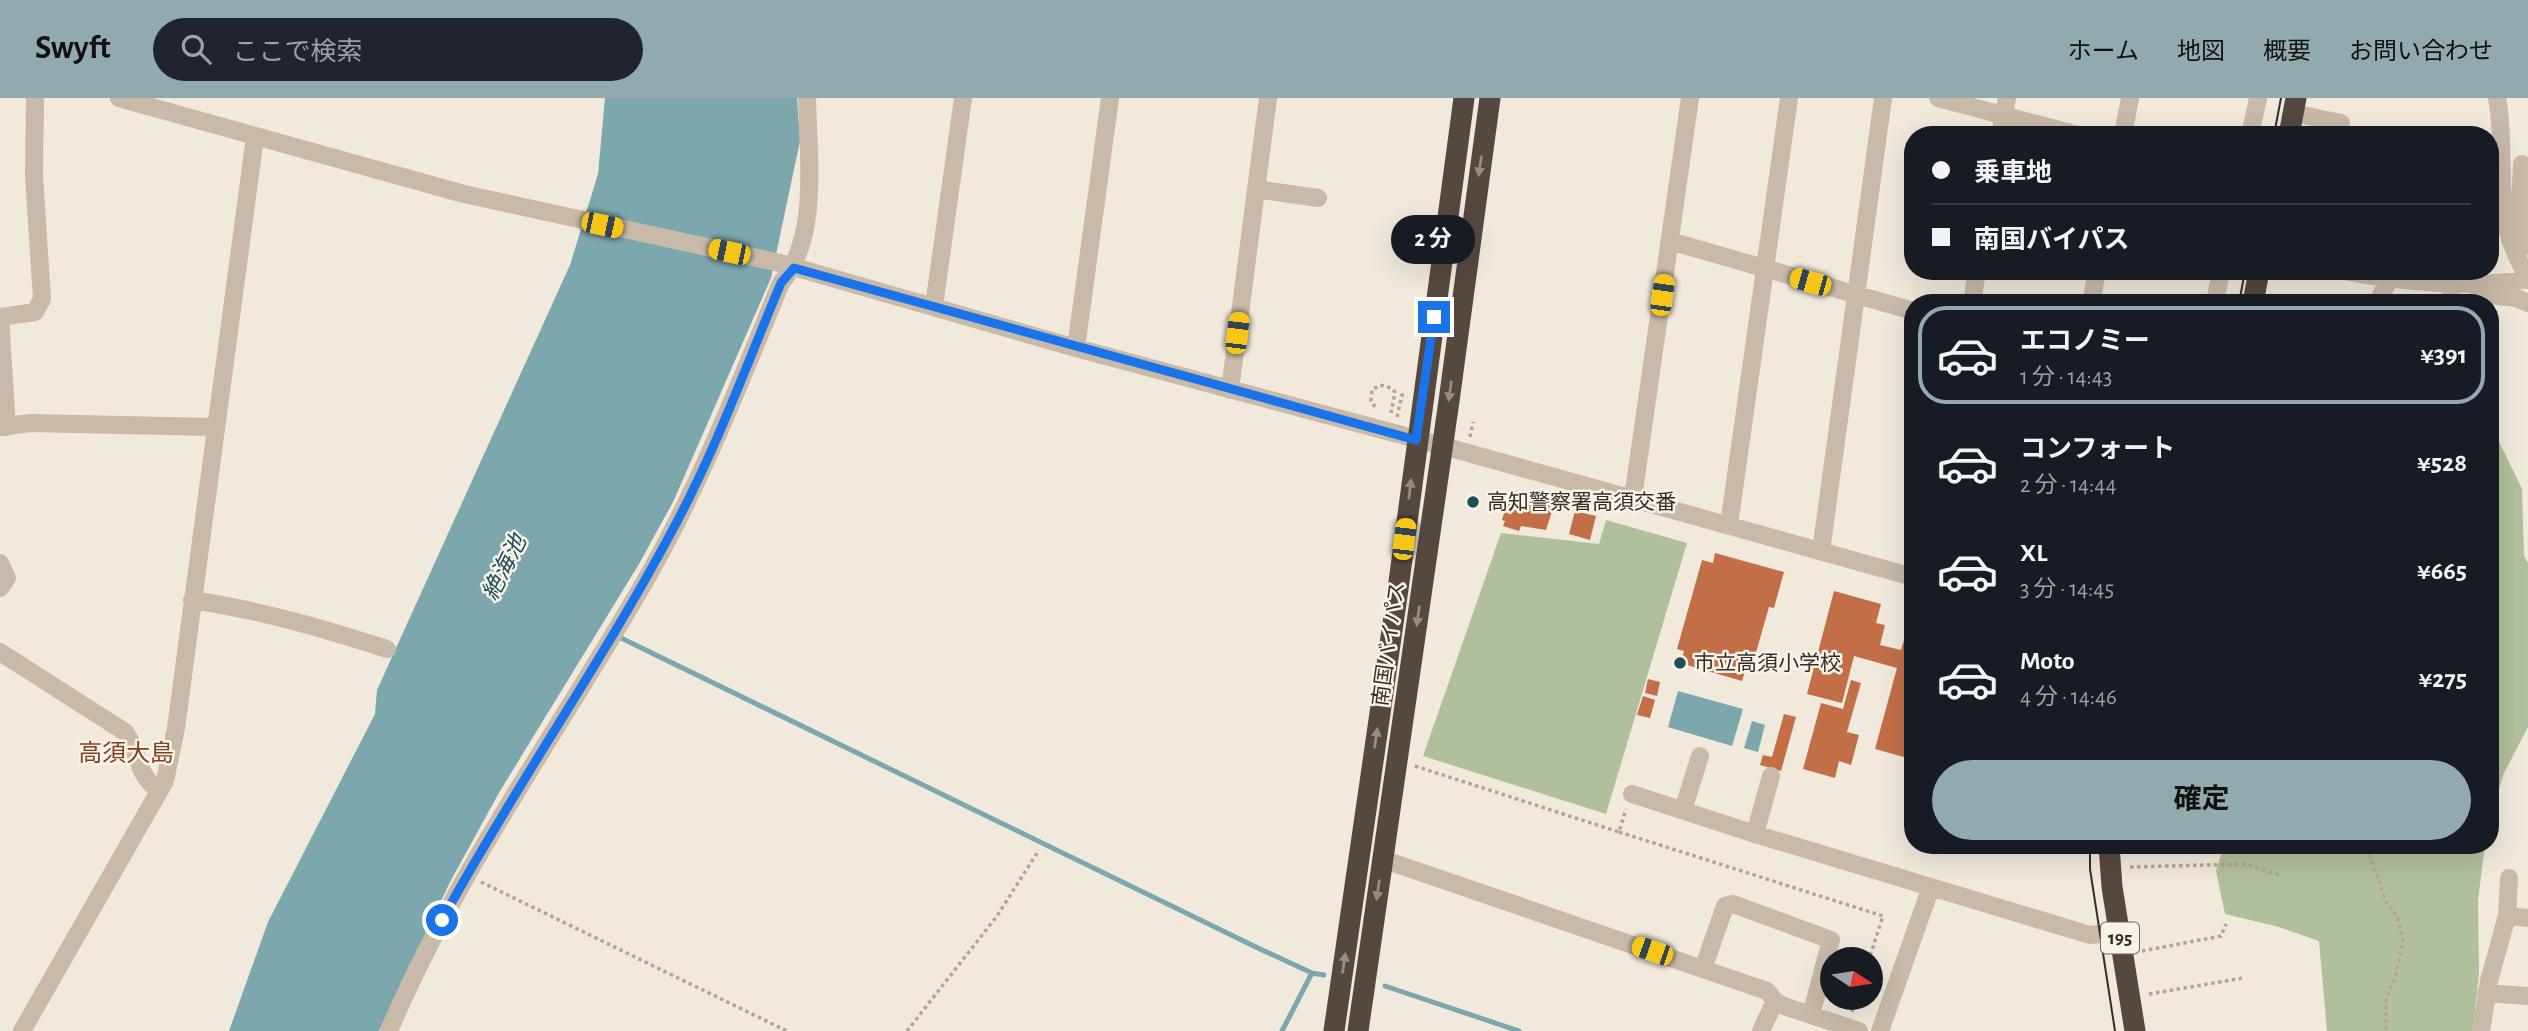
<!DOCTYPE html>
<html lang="ja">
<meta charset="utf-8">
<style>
body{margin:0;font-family:"Alegreya Sans","Noto Sans JP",sans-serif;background:#20242c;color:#f1f3f6;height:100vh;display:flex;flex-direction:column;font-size:26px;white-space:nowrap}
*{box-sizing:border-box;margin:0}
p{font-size:23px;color:#9ea1a6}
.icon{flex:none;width:38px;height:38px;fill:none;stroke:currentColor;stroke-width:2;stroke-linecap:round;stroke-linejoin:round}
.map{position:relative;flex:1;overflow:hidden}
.details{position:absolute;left:1904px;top:196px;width:595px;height:560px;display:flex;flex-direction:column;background:#171b24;border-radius:28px;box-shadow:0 7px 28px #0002}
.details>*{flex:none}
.guide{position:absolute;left:1904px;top:28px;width:595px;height:154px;border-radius:28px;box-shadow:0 7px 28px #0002;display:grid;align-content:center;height:154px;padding:0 28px;background:#171b24}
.needle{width:46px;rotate:102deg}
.controls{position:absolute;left:1820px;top:849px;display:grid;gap:14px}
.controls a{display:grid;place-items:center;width:63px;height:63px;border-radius:50%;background:#171b24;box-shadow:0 7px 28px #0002;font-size:35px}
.end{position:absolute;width:32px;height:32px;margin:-16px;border:9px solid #1a73e8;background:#fff;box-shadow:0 0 0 4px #fff}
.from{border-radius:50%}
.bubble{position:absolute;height:49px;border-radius:24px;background:#171b24;box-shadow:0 7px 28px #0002;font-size:23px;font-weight:700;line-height:49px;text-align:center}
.car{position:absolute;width:21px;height:42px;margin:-21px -10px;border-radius:9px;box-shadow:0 0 5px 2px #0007;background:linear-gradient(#f5c518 24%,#345 0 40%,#f5c518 0 76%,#345 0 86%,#f5c518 0)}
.guide b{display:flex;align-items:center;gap:24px;height:66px;font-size:26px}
.guide b+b{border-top:2px solid #363941}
.guide i{width:18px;height:18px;background:#f1f3f6}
ul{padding:12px 0 0;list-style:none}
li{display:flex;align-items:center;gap:21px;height:98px;margin:0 14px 10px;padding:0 14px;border:4px solid transparent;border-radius:28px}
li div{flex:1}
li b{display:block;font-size:26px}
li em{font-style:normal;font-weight:700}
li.active{border-color:#92a9ae}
li>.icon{width:63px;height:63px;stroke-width:1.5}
.action{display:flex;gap:14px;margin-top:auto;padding:14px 28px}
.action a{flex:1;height:80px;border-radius:42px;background:#92a9ae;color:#111;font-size:28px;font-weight:700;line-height:80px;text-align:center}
header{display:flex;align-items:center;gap:42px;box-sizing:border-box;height:98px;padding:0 35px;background:#92a9ae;color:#111}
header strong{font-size:33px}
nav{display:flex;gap:38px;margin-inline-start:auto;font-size:24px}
.search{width:490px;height:63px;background:#20242c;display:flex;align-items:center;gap:18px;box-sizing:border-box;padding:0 24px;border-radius:38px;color:#9ea1a6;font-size:26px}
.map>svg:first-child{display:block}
</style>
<header>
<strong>Swyft</strong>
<div class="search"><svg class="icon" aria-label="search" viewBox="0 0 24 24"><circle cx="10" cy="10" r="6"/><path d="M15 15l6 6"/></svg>ここで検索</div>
<nav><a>ホーム</a><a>地図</a><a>概要</a><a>お問い合わせ</a></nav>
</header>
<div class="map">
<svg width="2528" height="933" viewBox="0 0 2528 933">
<rect width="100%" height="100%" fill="#f1e9db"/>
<path fill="#b1c09c" d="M 2490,325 L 2522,391 L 2524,458 L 2528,465 L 2528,629 L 2503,677 L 2490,725 Z
M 1606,422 L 1687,445 L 1606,716 L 1423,658 L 1501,435 L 1599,446 Z
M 2224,747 L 2485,747 L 2478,802 L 2479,875 L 2473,933 L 2327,933 L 2319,843 L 2279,829 L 2225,816 L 2216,773 Z"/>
<path fill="#7ba7ad" d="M 605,0 L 797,0 L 800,43 L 771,180 L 674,402 L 639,466 L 500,693 L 450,784 L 379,933 L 229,933 L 268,824 L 375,616 L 377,592 L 570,167 L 598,76 Z
M 1678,593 L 1743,611 L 1732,648 L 1668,629 Z
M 1752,623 L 1765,627 L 1758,654 L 1744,650 Z"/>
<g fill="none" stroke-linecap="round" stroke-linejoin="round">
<path stroke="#7ba7ad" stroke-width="5" d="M 621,540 L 1260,851 L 1312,875 L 1324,877
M 1385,888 L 1519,933
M 1282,933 L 1312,875"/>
</g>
<path fill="#c26f48" d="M 1510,394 L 1554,407 L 1546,432 L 1521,428 L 1519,433 L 1503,428 L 1505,423 L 1502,422 Z
M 1575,413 L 1596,418 L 1590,442 L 1569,436 Z
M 1715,455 L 1784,474 L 1774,510 L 1769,509 L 1751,572 L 1746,570 L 1742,583 L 1680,565 L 1684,553 L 1677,551 L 1702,462 L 1713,465 Z
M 1834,493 L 1881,506 L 1876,525 L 1885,527 L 1880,547 L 1901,552 L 1913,511 L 1911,661 L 1875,651 L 1897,570 L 1854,558 L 1842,605 L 1807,596 Z
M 1648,581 L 1660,584 L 1657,598 L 1645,595 Z
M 1851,582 L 1861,585 L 1847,634 L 1859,637 L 1851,667 L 1839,663 L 1835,680 L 1803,671 L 1821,605 L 1843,611 Z
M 1643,598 L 1655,602 L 1650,620 L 1637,617 Z
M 1784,616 L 1796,619 L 1781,673 L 1760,667 L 1763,657 L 1772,659 Z"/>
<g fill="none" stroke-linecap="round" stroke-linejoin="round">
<path stroke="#b5a492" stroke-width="3.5" stroke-dasharray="3.5 3.5" stroke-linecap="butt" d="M 1375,309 L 1371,303 L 1372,292 L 1380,287 L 1391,290 L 1395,294 L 1391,315
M 1397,319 L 1402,297 L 1406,298
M 1470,339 L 1473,324
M 1415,668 L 1619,734 L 1626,711
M 1619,734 L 1883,818 L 1869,861
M 2359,747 L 2370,758 L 2386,804 L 2397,818 L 2403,842 L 2395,880 L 2386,900 L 2386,933
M 2130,769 L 2246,766 L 2282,778
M 481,784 L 787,933
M 2142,853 L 2221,838 L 2226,826
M 2149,896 L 2243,880
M 1852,914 L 1857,900
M 907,933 L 997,818 L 1039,752"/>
<path stroke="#c9b9a8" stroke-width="18" d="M 119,0 L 464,96 L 780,165 L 1076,250 L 1454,351 L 1913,479
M 1938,0 L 2078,37
M 2497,0 C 2506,46 2496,96 2510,141 C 2515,155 2522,169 2528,182
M 2293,15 L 2341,25
M 2000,37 L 2007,0
M 2123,37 L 2130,0
M 2250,37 L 2258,0
M 2522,66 L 2520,108 L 2528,148
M 1256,91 L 1318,100
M 1670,143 L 1913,213
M 2344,173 C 2399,184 2474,191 2528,181
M 2479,196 L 2517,200 L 2528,205
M 1972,205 L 1977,173
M 2091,205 L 2097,173
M 2215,205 L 2221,173
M 2377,205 L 2390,180
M 2450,205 L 2452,185
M 934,208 L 963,0
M 1076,250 L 1110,0
M 1230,292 L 1268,0
M 0,329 L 30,325 L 214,329
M 7,329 L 0,219 L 35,214 L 42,201 L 34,78 L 35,0
M 1633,400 L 1690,0
M 1729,427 L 1789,0
M 1821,453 L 1883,0
M 0,465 L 7,480 L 0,490
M 192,502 C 259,512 322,530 387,551
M 0,554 L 125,634 C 141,657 135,675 159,693
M 1632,696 L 1755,736 L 2090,837 L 2119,834
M 1683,712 L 1700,658
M 1755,736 L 1771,678
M 1382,761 L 1767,893 L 1775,903 L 1784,908 L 1859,933
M 2507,818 L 2528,820
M 1703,871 L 1725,808 L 1733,806 L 1831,842 L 1811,917
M 2486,895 L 2528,898
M 22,933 L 165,683 L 176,630 L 255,39
M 389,933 C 457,772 561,630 648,478 C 701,385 740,284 781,185 C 820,139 808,56 807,0
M 1761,933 L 1775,903
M 1880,933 L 1931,789
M 2481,933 L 2489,883 L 2507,818 L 2509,780"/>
<path stroke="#56483f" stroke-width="21" d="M 2289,37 L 2296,0
M 2253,205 L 2259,173
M 2109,747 L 2112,789 L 2135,933
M 1334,933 L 1398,491 L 1464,0
M 1358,933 L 1449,303 L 1490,0"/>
<path stroke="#362d28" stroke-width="2" d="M 2274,37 L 2281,0
M 2239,205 L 2245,173
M 2090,747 L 2090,771 L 2115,933"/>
</g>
<defs><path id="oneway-solid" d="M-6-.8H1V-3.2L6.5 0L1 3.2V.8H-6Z" transform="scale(1.75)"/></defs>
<g fill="#978c83">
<use href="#oneway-solid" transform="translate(1480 68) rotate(98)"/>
<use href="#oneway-solid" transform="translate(1450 293) rotate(98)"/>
<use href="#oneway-solid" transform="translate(1410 391) rotate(-83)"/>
<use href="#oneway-solid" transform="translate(1418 518) rotate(98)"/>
<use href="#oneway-solid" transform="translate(1376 640) rotate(-82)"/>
<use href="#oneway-solid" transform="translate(1378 792) rotate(98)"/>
<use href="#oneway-solid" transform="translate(1344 865) rotate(-82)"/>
</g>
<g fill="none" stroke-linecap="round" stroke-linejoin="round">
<path stroke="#1a73e8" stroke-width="9" d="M 442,822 C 514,690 601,566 672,433 C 715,354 746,268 781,185 L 794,170 L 1416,342 L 1434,219"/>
</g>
<g fill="#1f4e56" stroke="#f9f2e8" stroke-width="2.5">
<circle cx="1473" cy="404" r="7"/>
<circle cx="1680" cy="565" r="7"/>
</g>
<g text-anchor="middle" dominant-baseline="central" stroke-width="5" stroke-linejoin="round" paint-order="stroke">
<rect fill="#f9f2e8" stroke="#706862" stroke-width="2" x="2101" y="824.5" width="38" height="31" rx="5"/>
<g font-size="19" font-weight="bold" fill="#362d28">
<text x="2120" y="840">195</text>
</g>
<g font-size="21" fill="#362d28" stroke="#f9f2e8" text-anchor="start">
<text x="1487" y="404">高知警察署高須交番</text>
<text x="1694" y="565">市立高須小学校</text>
</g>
<g font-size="21" fill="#362d28" stroke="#f9f2e8">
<text transform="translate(1389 546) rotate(-82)">南国バイパス</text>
</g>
<g font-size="23" font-style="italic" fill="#1f4e56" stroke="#f9f2e8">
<text transform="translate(505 470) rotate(-63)">絶海池</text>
</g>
<g font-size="24" fill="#824123" stroke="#f9f2e8">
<text x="126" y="656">高須大島</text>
</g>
</g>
</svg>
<div class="controls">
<a><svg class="needle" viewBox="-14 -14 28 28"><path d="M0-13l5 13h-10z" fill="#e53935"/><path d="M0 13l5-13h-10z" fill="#9ea1a6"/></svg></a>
</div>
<i class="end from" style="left:442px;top:822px"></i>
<i class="end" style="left:1434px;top:219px"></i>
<div class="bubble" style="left:1391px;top:117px;width:84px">2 分</div>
<i class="car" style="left:602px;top:127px;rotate:102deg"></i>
<i class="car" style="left:729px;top:154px;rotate:282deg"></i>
<i class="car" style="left:1810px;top:184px;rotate:286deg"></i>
<i class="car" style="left:1662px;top:197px;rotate:8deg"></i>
<i class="car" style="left:1237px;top:235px;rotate:7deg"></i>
<i class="car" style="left:1404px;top:441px;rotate:7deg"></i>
<i class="car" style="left:1652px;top:853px;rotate:289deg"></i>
<div class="guide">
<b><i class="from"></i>乗車地</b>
<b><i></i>南国バイパス</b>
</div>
<section class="details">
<ul>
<li class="active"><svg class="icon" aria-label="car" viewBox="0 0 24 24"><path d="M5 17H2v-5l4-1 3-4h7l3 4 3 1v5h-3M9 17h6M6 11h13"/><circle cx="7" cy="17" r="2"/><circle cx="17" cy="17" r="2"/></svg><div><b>エコノミー</b><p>1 分 · 14:43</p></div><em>¥391</em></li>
<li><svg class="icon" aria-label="car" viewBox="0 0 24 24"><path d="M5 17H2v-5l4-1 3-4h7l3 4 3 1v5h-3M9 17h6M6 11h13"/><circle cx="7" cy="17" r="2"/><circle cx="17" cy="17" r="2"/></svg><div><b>コンフォート</b><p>2 分 · 14:44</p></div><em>¥528</em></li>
<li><svg class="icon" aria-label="car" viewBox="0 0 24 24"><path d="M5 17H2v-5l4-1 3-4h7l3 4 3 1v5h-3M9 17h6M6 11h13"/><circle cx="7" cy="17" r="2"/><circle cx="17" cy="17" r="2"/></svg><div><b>XL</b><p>3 分 · 14:45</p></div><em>¥665</em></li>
<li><svg class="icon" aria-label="car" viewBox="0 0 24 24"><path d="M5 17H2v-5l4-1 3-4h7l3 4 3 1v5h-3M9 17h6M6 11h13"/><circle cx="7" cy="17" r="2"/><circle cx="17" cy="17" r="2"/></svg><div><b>Moto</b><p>4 分 · 14:46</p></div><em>¥275</em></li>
</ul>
<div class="action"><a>確定</a></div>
</section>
</div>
